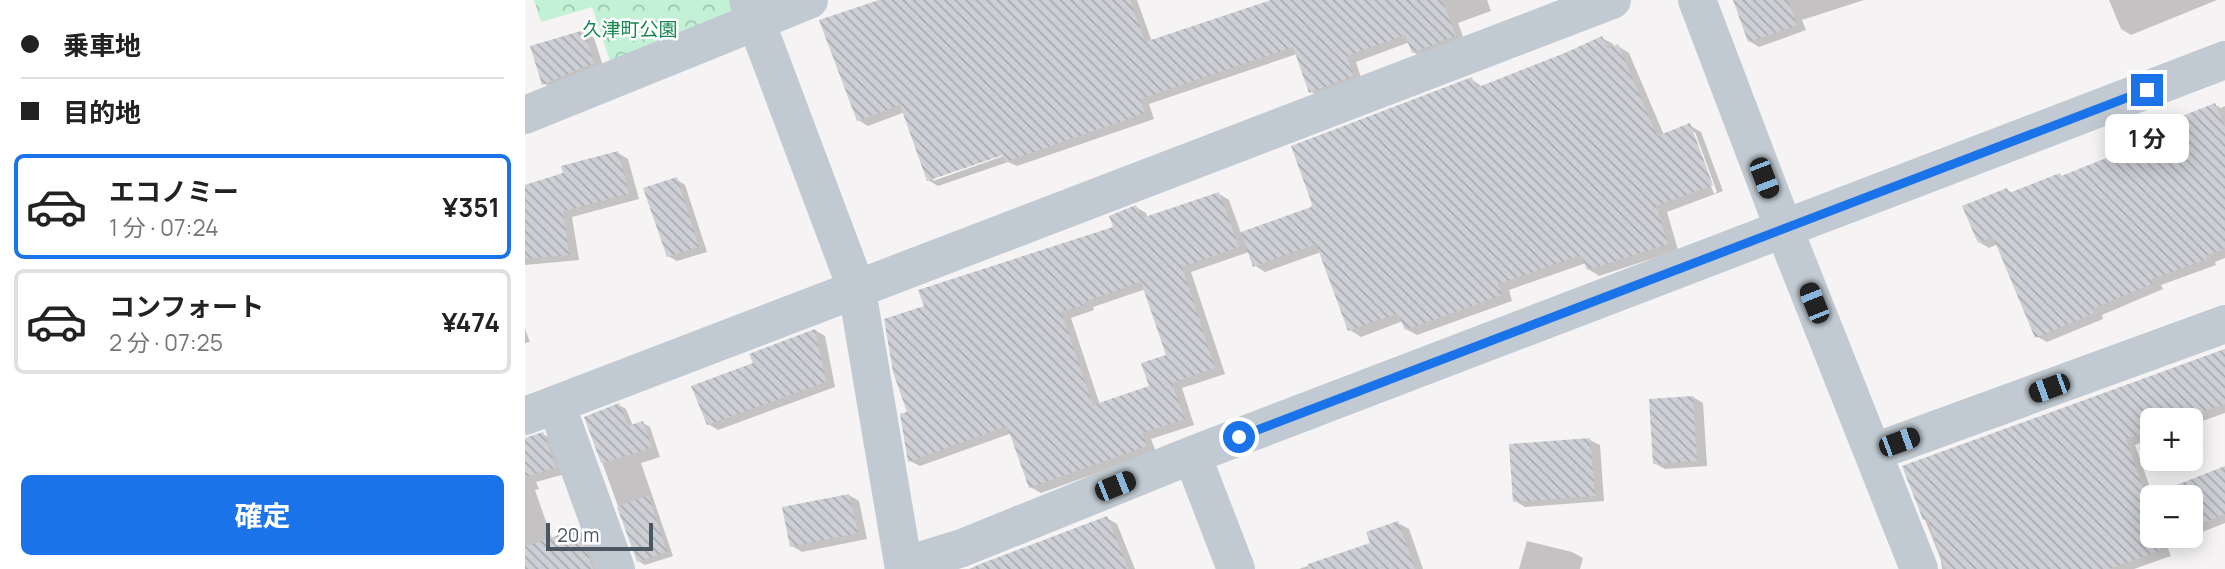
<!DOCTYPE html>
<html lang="ja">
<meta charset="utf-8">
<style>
body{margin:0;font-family:Manrope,"Noto Sans JP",sans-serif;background:#f2f2f2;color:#222;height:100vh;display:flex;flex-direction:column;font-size:26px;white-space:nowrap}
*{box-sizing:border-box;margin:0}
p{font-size:23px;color:#767676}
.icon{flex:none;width:38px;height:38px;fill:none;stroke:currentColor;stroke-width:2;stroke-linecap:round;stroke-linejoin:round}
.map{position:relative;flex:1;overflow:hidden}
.side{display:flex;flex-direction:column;background:#fff;width:525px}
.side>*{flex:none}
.guide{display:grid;align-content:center;height:154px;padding:0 21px;background:#fff}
.fabs{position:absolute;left:1615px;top:408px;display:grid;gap:14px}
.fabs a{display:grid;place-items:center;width:63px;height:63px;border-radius:10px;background:#fff;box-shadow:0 4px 18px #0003;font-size:35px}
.scale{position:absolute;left:21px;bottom:18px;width:107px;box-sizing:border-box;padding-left:7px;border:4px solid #4a5661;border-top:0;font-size:19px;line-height:24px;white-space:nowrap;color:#4a5661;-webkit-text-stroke:5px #fff;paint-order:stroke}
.end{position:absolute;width:32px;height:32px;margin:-16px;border:9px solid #1a73e8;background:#fff;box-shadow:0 0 0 4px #fff}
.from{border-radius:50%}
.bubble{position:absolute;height:49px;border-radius:10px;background:#fff;box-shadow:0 4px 18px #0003;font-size:23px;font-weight:700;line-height:49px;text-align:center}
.car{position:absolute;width:21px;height:42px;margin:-21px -10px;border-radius:9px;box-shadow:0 0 5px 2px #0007;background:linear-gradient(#222 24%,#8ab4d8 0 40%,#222 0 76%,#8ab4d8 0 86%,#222 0)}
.guide b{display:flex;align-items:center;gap:24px;height:66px;font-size:26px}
.guide b+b{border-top:2px solid #e0e0e0}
.guide i{width:18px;height:18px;background:#222}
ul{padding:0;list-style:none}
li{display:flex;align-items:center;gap:21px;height:105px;margin:0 14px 10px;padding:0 7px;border:4px solid #e0e0e0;border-radius:10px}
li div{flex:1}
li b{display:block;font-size:26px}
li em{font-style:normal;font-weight:700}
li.on{border-color:#1a73e8}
li>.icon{width:63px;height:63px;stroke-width:1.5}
.primary-button{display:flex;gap:14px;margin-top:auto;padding:14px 21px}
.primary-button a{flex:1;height:80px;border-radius:10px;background:#1a73e8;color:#fff;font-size:28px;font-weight:700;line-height:80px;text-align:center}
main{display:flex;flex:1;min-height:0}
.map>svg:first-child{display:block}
</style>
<main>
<section class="side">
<div class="guide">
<b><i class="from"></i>乗車地</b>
<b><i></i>目的地</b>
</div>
<ul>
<li class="on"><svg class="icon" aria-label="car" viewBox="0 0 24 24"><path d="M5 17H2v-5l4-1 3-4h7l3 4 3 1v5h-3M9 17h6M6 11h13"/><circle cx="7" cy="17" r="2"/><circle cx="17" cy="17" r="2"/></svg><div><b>エコノミー</b><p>1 分 · 07:24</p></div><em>¥351</em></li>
<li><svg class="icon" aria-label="car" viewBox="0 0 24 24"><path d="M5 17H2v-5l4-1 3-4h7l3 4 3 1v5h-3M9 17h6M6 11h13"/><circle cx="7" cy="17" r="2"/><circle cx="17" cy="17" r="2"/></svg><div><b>コンフォート</b><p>2 分 · 07:25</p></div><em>¥474</em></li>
</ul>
<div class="primary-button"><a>確定</a></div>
</section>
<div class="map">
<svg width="1700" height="569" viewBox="0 0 1700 569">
<defs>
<pattern id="forest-crowns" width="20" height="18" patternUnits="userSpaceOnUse" patternTransform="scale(1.75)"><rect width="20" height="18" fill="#c3f1d5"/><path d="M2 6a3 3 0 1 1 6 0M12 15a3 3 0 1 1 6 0" fill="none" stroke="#a0c6b0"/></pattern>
<pattern id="building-back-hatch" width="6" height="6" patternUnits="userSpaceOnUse" patternTransform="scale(1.75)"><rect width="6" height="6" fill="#cdcfd5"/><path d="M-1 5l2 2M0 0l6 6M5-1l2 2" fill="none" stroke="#a8abb0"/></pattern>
</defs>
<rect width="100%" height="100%" fill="#f5f3f3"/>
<path fill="url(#forest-crowns)" d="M 9,0 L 213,0 L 219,18 L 87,67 L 67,7 L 16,22 Z"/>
<path fill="#0003" fill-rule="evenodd" d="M 358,0 L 612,0 L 627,42 L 752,0 L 962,0 L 966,11 L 933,23 L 940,42 L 898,58 L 888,52 L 885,42 L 831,62 L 837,81 L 795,97 L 785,91 L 772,54 L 624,104 L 629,119 L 492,166 L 483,162 L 413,186 L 403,180 L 380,112 L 343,126 L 333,120 ZM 486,150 L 487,153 L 408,181 L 408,177 Z
M 1210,0 L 1339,0 L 1277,20 L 1281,30 L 1234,47 L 1224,41 Z
M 1584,0 L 1692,0 L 1606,35 L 1596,29 Z
M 59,32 L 69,38 L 79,69 L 29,89 L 18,83 Z
M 1077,38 L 1088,44 L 1090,48 L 1093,46 L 1104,53 L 1139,135 L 1164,125 L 1176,132 L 1198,191 L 1142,212 L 1153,250 L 1074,276 L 1063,269 L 1061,263 L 984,290 L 987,301 L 892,335 L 881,329 L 878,321 L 836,337 L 825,330 L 796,252 L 740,272 L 729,265 L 724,252 L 666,272 L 700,374 L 657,388 L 669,425 L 626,439 L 631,452 L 516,493 L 505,487 L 487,433 L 395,466 L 385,461 L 384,413 L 401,307 L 590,228 L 611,207 L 621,213 L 623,218 L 694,194 L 704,200 L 716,233 L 788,208 L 946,79 L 958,87 ZM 1166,132 L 1170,132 L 1192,192 L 1189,194 ZM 621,289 L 643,356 L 626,387 L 575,405 L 546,318 L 569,310 L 568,307 Z
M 1690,105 L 1696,108 L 1700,106 L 1700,258 L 1690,262 L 1691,265 L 1636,285 L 1638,289 L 1577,315 L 1578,319 L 1522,342 L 1511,336 L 1473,244 L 1464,248 L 1454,242 L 1482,190 L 1488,193 L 1535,175 L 1538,177 L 1651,130 Z
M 93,153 L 103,159 L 114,199 L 47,217 L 54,260 L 0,265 L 0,187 Z
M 151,179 L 160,185 L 182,252 L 152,261 L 143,256 Z
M 0,329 L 5,342 L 0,343 Z
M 290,330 L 300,336 L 310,387 L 193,430 L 183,424 Z
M 1700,349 L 1700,413 L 1666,425 L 1666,420 L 1628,420 L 1628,438 L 1610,445 L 1628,496 L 1700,469 L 1700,523 L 1642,546 L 1646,556 L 1609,569 L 1417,569 L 1416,560 L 1379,467 ZM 1628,497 L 1666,497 L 1666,536 L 1628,536 Z
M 1168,397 L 1178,403 L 1182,466 L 1140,469 L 1129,463 Z
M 94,405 L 101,409 L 108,426 L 118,423 L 125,427 L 135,457 L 116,463 L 148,556 L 120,565 L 113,561 L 61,418 Z
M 18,434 L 28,440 L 40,474 L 11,482 L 14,489 L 10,490 L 27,539 L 53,530 L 63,536 L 75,569 L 0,569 L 0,440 Z
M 1065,440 L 1075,445 L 1079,501 L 1000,507 L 990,501 Z
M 324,495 L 334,501 L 342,539 L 277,552 L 267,546 Z
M 582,518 L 592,524 L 610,569 L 444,569 Z
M 873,523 L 884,529 L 898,569 L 774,569 L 847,544 Z
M 1002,541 L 1047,552 L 1058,558 L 1055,569 L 994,569 Z"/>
<path fill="url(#building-back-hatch)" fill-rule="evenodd" d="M 354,0 L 605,0 L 620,42 L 746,0 L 917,0 L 931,36 L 887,53 L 880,35 L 822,56 L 828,76 L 784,93 L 768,47 L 615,99 L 620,113 L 480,162 L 478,155 L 402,181 L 375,105 L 332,121 L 294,20 Z
M 1208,0 L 1263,0 L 1272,25 L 1223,42 Z
M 59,30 L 69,63 L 17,85 L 5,46 Z
M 1077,36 L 1083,49 L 1093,44 L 1132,136 L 1165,123 L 1188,185 L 1131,206 L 1143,244 L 1062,270 L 1056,255 L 973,284 L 977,295 L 880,330 L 873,313 L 823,331 L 791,244 L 728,267 L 716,232 L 786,207 L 787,204 L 766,146 L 947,77 L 951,88 L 1040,53 Z
M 1690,103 L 1700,127 L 1700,248 L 1681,256 L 1682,259 L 1627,279 L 1629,283 L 1567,309 L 1569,313 L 1510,338 L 1468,237 L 1453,243 L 1437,206 L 1482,188 L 1484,193 L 1535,173 L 1536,176 L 1589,155 L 1649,129 L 1645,121 Z
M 93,151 L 104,194 L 38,211 L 44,255 L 0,259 L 0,185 L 38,173 L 36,166 Z
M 152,177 L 174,247 L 142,257 L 118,188 Z
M 694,192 L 714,247 L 657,267 L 690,368 L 647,383 L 660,419 L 617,433 L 622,446 L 504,488 L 482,426 L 383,462 L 375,414 L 382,412 L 368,372 L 359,319 L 399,306 L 393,290 L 588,227 L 584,216 L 611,205 L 617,218 ZM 616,282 L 641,355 L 616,363 L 624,386 L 568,405 L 536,312 L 560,305 L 559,302 Z
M 290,329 L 301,382 L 182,425 L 166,386 L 228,363 L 224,354 Z
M 1700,349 L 1700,404 L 1653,420 L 1628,420 L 1628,430 L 1601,439 L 1621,497 L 1700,466 L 1700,514 L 1666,527 L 1666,497 L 1628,497 L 1628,536 L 1646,536 L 1633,541 L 1636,550 L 1584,569 L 1420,569 L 1403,519 L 1398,520 L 1377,466 Z
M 1168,396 L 1172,461 L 1128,464 L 1124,399 Z
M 94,403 L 103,426 L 118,421 L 127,448 L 76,463 L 59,417 Z
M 18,432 L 31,468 L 0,477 L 0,438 Z
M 1065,438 L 1070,496 L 988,502 L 984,444 Z
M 324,494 L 333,533 L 265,547 L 257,507 Z
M 123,495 L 142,552 L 112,562 L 92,507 Z
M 582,516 L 603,569 L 450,569 L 449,567 L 455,564 Z
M 873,521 L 890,569 L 783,569 L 783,564 L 845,543 L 841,532 Z
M 53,528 L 68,569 L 0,569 L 0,547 Z"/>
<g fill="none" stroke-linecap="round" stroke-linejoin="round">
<path stroke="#c1cad2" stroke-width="38" d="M 223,0 L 332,290 L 379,569
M 1172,0 L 1259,229 L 1394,569
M 0,115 L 284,0
M 31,404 L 91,569
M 0,416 L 1087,0
M 1349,452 L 1700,324
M 667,455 L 711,569
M 379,566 L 437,548 L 667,455 L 1700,60"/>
</g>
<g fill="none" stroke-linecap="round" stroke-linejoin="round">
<path stroke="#1a73e8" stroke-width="9" d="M 714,437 L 1622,90"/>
</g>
<g text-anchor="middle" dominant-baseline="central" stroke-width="5" stroke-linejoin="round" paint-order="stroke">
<g font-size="19" fill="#17864f" stroke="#fff">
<text x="105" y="29">久津町公園</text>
</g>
</g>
</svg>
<div class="fabs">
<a>+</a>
<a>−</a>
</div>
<div class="scale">20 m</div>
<i class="end from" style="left:714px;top:437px"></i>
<i class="end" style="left:1622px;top:90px"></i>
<div class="bubble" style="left:1580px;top:114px;width:84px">1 分</div>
<i class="car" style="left:1239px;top:178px;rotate:159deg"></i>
<i class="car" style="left:1289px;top:303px;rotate:338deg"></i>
<i class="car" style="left:1524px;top:388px;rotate:250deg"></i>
<i class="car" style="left:1374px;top:442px;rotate:70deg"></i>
<i class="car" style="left:590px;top:486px;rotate:68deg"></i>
</div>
</main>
